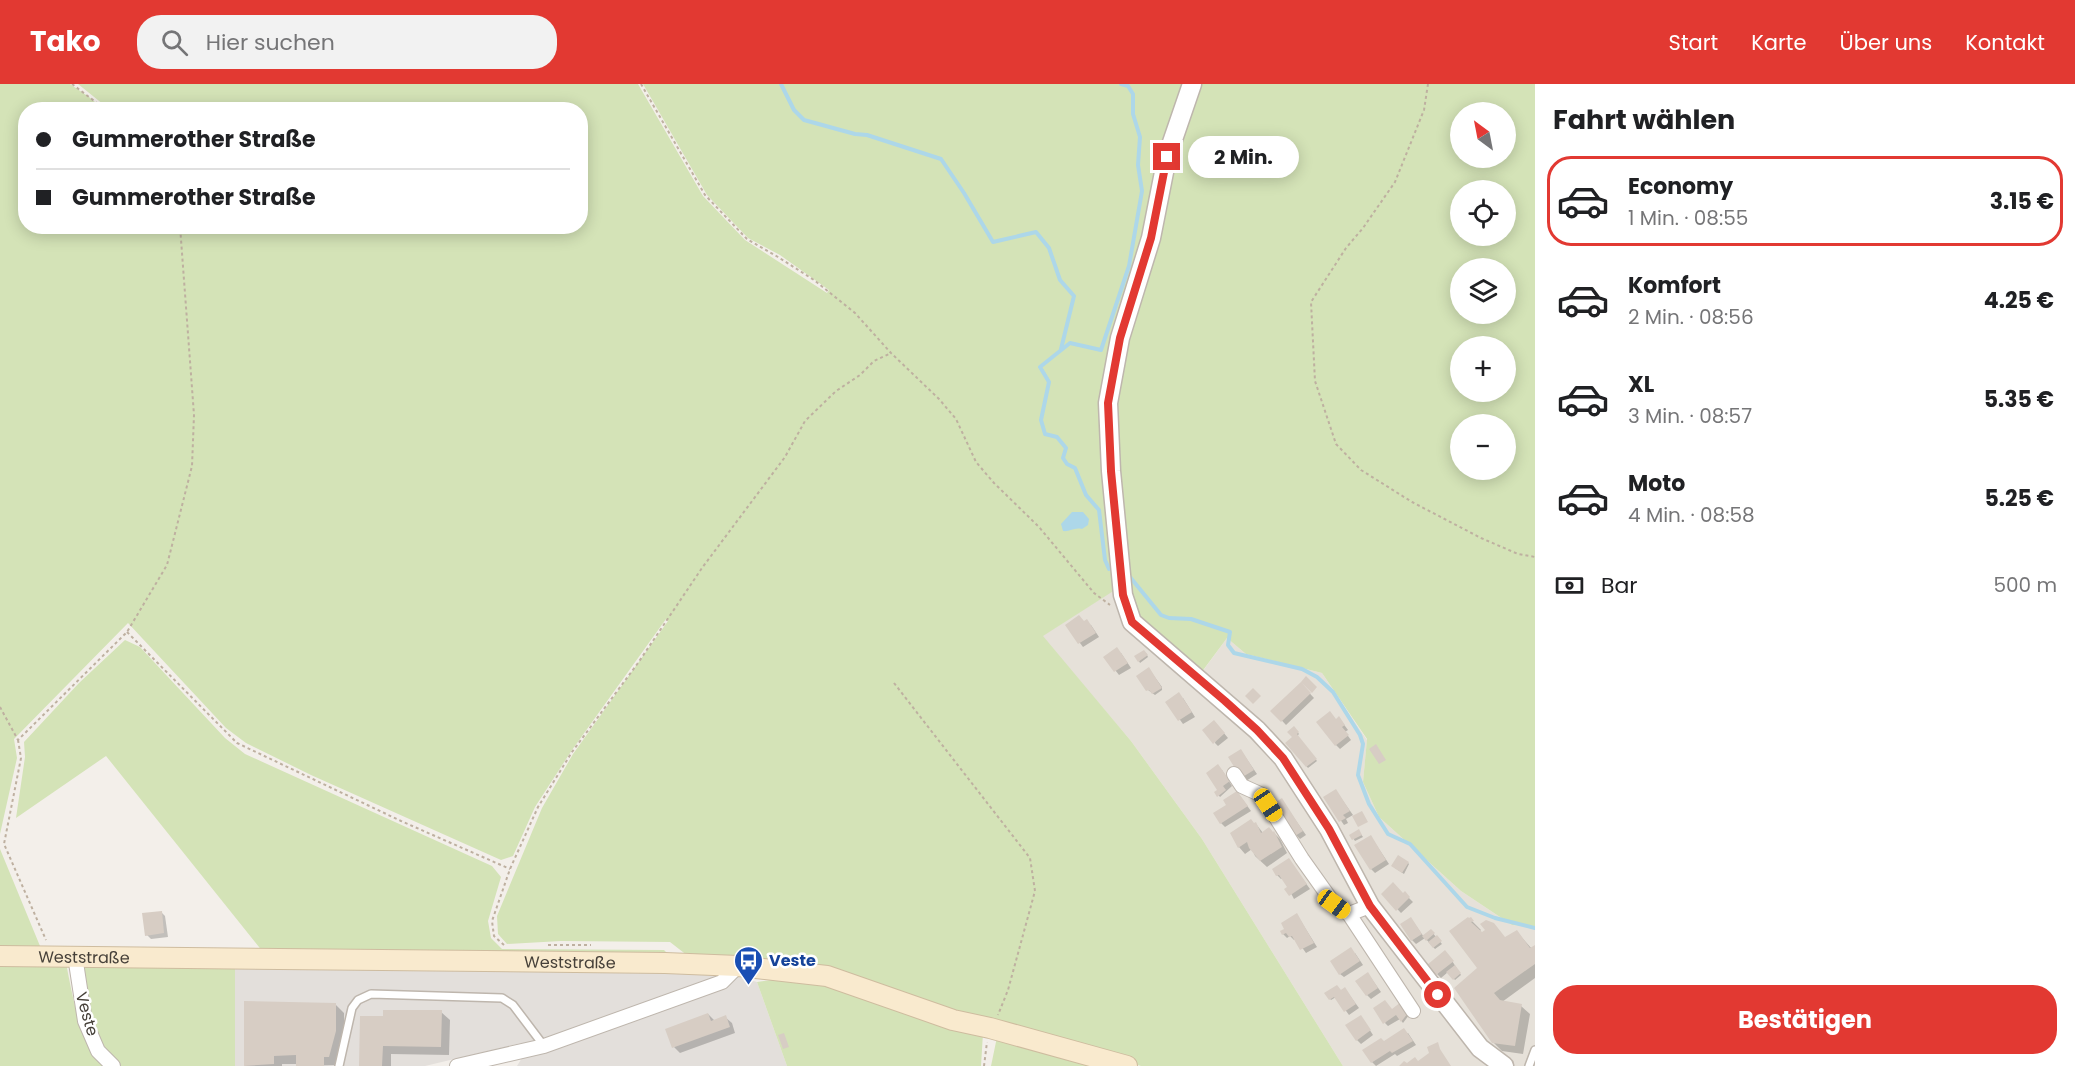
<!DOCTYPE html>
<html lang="de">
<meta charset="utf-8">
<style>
body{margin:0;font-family:Poppins,sans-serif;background:#f2f2f2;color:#202124;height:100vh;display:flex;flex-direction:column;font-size:22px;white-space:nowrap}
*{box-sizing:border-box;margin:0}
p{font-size:20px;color:#757577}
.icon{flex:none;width:33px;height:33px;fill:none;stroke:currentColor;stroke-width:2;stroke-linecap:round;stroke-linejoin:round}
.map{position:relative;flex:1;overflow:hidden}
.sheet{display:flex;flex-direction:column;background:#fff;width:540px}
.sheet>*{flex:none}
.top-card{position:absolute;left:18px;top:18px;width:570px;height:132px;border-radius:24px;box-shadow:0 3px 15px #0003;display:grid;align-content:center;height:132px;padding:0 18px;background:#fff}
.needle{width:39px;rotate:328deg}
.buttons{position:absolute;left:1450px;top:18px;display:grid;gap:12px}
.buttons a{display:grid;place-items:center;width:66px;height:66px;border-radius:50%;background:#fff;box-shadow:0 3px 15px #0003;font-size:30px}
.end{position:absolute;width:27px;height:27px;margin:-14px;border:8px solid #e23932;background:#fff;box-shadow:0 0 0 3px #fff}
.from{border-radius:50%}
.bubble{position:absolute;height:42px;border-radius:21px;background:#fff;box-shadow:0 3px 15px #0003;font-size:20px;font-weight:700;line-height:42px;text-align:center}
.car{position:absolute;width:18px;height:36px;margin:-18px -9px;border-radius:8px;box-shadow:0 0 4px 2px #0007;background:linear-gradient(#f5c518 24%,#345 0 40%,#f5c518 0 76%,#345 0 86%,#f5c518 0)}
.top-card b{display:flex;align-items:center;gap:21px;height:57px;font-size:22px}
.top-card b+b{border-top:2px solid #e0e0e0}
.top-card i{width:15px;height:15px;background:#202124}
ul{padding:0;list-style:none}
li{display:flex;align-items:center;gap:18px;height:90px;margin:0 12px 9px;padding:0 6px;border:3px solid transparent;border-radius:24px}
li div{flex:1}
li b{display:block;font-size:22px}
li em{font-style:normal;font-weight:700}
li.on{border-color:#e23932}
li>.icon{width:54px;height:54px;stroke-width:1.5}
h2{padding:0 18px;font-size:27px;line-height:72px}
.pay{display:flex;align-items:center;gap:15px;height:66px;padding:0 18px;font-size:22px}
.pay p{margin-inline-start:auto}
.button{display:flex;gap:12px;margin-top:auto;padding:12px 18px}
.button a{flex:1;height:69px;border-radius:24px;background:#e23932;color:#fff;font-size:24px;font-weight:700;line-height:69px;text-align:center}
header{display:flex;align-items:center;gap:36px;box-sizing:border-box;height:84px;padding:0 30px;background:#e23932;color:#fff}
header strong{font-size:28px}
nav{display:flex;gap:33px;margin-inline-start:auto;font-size:21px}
.search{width:420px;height:54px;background:#f2f2f2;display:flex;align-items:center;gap:15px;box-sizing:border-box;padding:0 21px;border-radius:24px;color:#757577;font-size:22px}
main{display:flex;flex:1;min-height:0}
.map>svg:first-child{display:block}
</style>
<header>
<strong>Tako</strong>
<div class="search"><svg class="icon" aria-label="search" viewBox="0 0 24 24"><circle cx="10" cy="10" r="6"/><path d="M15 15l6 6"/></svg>Hier suchen</div>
<nav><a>Start</a><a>Karte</a><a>Über uns</a><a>Kontakt</a></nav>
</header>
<main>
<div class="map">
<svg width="1535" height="982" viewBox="0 0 1535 982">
<rect width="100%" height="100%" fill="#f3efea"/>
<path fill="#e6e1d9" d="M 1114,506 L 1194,599 L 1227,554 L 1246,570 L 1322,589 L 1367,656 L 1363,698 L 1379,733 L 1461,807 L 1512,841 L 1535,843 L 1535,982 L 1343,982 L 1202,755 L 1131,657 L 1042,552 Z"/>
<path fill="#e3dfdb" d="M 235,880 L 709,885 L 757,898 L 787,982 L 517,982 L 525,969 L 521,959 L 425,982 L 235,982 Z"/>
<path fill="#d4e3b7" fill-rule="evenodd" d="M 0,0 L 70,0 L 89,13 L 103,25 L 26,26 L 26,142 L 580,142 L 580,26 L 109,25 L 78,0 L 638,0 L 703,112 L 745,156 L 827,209 L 829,206 L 780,171 L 748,154 L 707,111 L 643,0 L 1535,0 L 1535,843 L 1512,841 L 1461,807 L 1379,733 L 1363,698 L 1367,655 L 1322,589 L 1246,570 L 1227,554 L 1201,589 L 1139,532 L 1115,506 L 1043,552 L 1131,657 L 1202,755 L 1343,982 L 1141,982 L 1009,943 L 829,885 L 688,872 L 670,858 L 561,857 L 507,860 L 498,850 L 497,832 L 542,724 L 573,670 L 668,537 L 666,535 L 572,666 L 535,723 L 513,772 L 501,776 L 311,691 L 246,659 L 226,644 L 128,539 L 14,655 L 17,674 L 0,750 ZM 1461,28 L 1506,28 L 1506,74 L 1461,74 ZM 1461,106 L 1506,106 L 1506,152 L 1461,152 ZM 1461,184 L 1506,184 L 1506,230 L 1461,230 ZM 1461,262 L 1506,262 L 1506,308 L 1461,308 ZM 1461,340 L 1506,340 L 1506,386 L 1461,386 Z
M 125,556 L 140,563 L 225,654 L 245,670 L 492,782 L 501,793 L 488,837 L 491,854 L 502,865 L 664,866 L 670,872 L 263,868 L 106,672 L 16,734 L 25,673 L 24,658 L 79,599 Z
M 0,765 L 47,879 L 66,879 C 73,914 79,955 103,982 L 0,982 Z
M 235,880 L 235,982 L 120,982 C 89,948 86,925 84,881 Z
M 787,894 L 824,899 L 983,949 L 981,982 L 787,982 L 757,898 Z
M 997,953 L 1112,982 L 991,982 Z"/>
<path fill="#add7e9" d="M 1072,428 L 1083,428 L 1089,435 L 1088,441 L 1082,445 C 1074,443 1070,448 1063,447 L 1061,440 Z"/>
<path fill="#0003" d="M 1084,539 L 1091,541 L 1099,553 L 1083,563 L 1071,547 Z
M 1121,569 L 1131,584 L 1119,591 L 1105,573 Z
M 1146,569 L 1148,573 L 1140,579 L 1139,577 Z
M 1149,585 L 1162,603 L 1162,606 L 1155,611 L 1148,606 Z
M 1301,600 L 1314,614 L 1286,641 L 1273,627 Z
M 1183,614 L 1195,633 L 1183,640 L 1167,618 Z
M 1336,637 L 1342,638 L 1348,646 L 1345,648 L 1351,656 L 1340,665 L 1336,661 Z
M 1218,642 L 1228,654 L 1218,662 L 1215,659 Z
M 1294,644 L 1299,650 L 1297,652 L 1317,677 L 1308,684 L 1302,677 L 1294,653 Z
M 1244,671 L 1257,690 L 1246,697 L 1243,693 Z
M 1222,686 L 1232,702 L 1220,713 L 1216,708 L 1219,706 Z
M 1336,707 L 1353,731 L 1346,735 L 1348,739 L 1344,741 L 1325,713 Z
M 1237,708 L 1251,727 L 1225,743 L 1221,739 Z
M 1285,721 L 1306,751 L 1300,755 L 1296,751 Z
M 1256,740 L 1263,749 L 1274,749 L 1280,755 L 1287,769 L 1267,783 L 1255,772 L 1252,765 L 1245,770 L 1239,763 L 1232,749 Z
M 1360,749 L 1363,753 L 1355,757 L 1351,751 Z
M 1371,753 L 1389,780 L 1375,789 L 1371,785 Z
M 1289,776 L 1310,805 L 1294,815 L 1283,794 L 1281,795 L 1277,791 Z
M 1408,779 L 1409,780 L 1404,790 L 1395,784 Z
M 1404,809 L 1413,818 L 1401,829 L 1383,810 Z
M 161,828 L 165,832 L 168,853 L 151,855 L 147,851 Z
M 1297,831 L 1317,863 L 1306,869 L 1296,855 L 1294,856 L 1290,852 L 1287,854 L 1283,850 Z
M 1470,835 L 1481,846 L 1479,848 L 1506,854 L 1517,848 L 1532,865 L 1535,863 L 1535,894 L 1502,918 L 1521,922 L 1530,930 L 1523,970 L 1502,967 L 1493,958 L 1479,884 L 1451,847 Z
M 1414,839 L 1424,853 L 1431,847 L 1442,860 L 1435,865 L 1425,854 L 1416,860 L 1412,856 Z
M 1355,869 L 1363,881 L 1344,893 L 1340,890 Z
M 1449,872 L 1461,891 L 1455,896 L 1448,888 L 1441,894 L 1437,890 Z
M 1371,894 L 1381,908 L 1371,915 L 1367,911 Z
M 1345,905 L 1359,924 L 1349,931 L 1336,913 L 1331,916 L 1326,910 Z
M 245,918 L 335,920 L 344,929 L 344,956 L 337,981 L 297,982 L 298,980 L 282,980 L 282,982 L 245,982 Z
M 1401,920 L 1409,931 L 1403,939 L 1400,935 L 1388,942 L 1385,939 L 1392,926 Z
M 441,928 L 450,936 L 449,971 L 391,970 L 391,982 L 361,982 L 361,934 Z
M 708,930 L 715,937 L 725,933 L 732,939 L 735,949 L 680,969 L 674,963 Z
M 1364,937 L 1373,951 L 1361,960 L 1357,956 Z
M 1408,949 L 1416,961 L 1397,972 L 1395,970 L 1376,982 L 1372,978 L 1382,958 Z"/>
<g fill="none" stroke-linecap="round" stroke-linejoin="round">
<path stroke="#add7e9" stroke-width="4" d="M 781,0 L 794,26 L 804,36 L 855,50 L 867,51 L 941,75 L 964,109 L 993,158 L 1036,148 L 1049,164 L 1060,196 L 1074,212 L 1061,265
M 1109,485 L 1105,476 L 1099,426 L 1086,411 L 1075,384 L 1067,380 L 1063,374 L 1066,364 L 1057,353 L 1045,350 L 1041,336 L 1049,298 L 1040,283 L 1070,259 L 1101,266 L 1129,182 L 1142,107 L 1138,81 L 1140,53 L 1133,30 L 1133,10 L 1128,2 L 1121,0
M 1130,493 L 1161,531 L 1169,534 L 1191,535 L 1230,548 L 1228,561 L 1234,569 L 1302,585 L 1317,593 L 1333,608 L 1360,651 L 1363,660 L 1358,691 L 1369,720 L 1388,750 L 1410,760 L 1467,823 L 1495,834 L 1535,844"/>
</g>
<path fill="#d7cdc4" d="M 1079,531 L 1084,537 L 1087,535 L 1096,549 L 1078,560 L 1065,541 Z
M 1117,563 L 1128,579 L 1114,588 L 1103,573 Z
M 1144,566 L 1148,571 L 1138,578 L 1134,572 Z
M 1149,583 L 1162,604 L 1152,610 L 1149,606 L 1146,607 L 1136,592 Z
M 1306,592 L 1317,603 L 1312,609 L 1301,598 Z
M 1301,598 L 1311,609 L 1281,638 L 1270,627 Z
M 1253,604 L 1261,612 L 1253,620 L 1245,612 Z
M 1179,608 L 1192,628 L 1178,637 L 1165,618 Z
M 1330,627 L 1336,635 L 1339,632 L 1345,641 L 1342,643 L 1349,651 L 1335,662 L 1316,638 Z
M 1214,636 L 1225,649 L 1213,660 L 1202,646 Z
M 1294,642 L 1299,648 L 1297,650 L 1317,675 L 1306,683 L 1285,659 L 1292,653 L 1287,648 Z
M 1376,660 L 1386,676 L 1379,680 L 1369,665 Z
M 1241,665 L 1254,686 L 1241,694 L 1228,673 Z
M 1218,680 L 1230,697 L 1223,702 L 1226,706 L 1217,713 L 1214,708 L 1217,706 L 1206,689 Z
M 1336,705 L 1350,727 L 1343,731 L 1346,734 L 1339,738 L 1323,713 Z
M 1237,707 L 1248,722 L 1220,740 L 1213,729 L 1226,721 L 1223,716 Z
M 1282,714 L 1303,747 L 1295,752 L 1273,720 Z
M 1362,727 L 1368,738 L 1358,743 L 1352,732 Z
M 1251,735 L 1254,739 L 1256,738 L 1261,749 L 1269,743 L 1273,748 L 1274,747 L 1282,763 L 1260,777 L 1249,764 L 1247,758 L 1238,764 L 1230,749 Z
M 1359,745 L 1362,751 L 1352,756 L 1349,751 Z
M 1371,751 L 1386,776 L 1370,786 L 1354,761 Z
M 1398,771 L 1409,778 L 1402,789 L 1391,782 Z
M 1289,774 L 1307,800 L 1289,812 L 1284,805 L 1287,803 L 1279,791 L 1276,792 L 1272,785 Z
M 1393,798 L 1403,809 L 1405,807 L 1410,813 L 1396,827 L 1381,810 Z
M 162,827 L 164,849 L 145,852 L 142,829 Z
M 1297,829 L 1314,859 L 1300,866 L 1292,852 L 1289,853 L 1286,849 L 1282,851 L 1280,847 L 1284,845 L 1281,839 Z
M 1411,833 L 1422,850 L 1411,857 L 1400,840 Z
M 1468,833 L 1469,834 L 1471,833 L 1474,837 L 1471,838 L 1482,848 L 1485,846 L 1480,840 L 1486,836 L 1494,839 L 1505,853 L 1517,846 L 1530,864 L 1535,861 L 1535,880 L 1494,909 L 1500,916 L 1522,920 L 1515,962 L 1492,959 L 1454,904 L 1477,884 L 1449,847 Z
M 1431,845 L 1435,849 L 1426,857 L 1422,852 Z
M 1437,851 L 1442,857 L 1433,864 L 1428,858 Z
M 1351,863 L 1360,877 L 1339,891 L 1330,877 Z
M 1445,866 L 1454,877 L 1436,891 L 1427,881 Z
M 1455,881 L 1461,889 L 1453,896 L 1446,888 Z
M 1368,888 L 1378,904 L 1366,912 L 1355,897 Z
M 1337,901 L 1341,906 L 1345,903 L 1356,920 L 1344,928 L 1334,913 L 1329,916 L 1324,909 Z
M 1385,916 L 1392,925 L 1401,918 L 1408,929 L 1401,938 L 1396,931 L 1383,940 L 1373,924 Z
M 244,917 L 336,919 L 336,947 L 329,973 L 324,973 L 324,982 L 296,982 L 296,971 L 274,972 L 274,980 L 244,982 Z
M 383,926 L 442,926 L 441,963 L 383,962 L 382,982 L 359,982 L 360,932 L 383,932 Z
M 708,929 L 711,937 L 726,931 L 730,943 L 672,964 L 665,945 Z
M 1361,931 L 1371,946 L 1356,957 L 1345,941 Z
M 1404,944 L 1413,957 L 1392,969 L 1390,967 L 1371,979 L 1362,966 L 1381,954 L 1384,957 Z
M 784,949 L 789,963 L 783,965 L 778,951 Z
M 1438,958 L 1440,965 L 1451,982 L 1399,982 L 1404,977 L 1407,979 L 1415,973 L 1418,977 L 1429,969 L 1427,963 Z"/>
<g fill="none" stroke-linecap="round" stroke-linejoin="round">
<defs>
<path id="service" d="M 339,982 L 352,924 L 358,916 L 371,910 L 502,914 L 513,921 L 544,962
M 1529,982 L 1535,966"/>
<path id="minor" d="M 1234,690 L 1242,702 L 1262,711 L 1302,775 L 1334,820 L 1349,830 L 1370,822
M 1349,830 L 1413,927
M 75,872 L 85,937 L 98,967 L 113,982
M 457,982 L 544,962 L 722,898 L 738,882"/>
<path id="tertiary" d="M 1192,0 L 1167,73 L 1151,154 L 1120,254 L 1108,319 L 1111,387 L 1123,511 L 1132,538 L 1257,646 L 1283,674 L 1329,745 L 1370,822 L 1480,964 L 1504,982"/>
<g id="secondary">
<path id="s1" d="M 0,872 L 665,879 L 738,882 L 827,892 L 953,936 L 990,944 L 1127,982"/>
</g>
</defs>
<use href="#service" stroke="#beb6ad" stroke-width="10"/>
<use href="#minor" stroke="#beb6ad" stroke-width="16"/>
<use href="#tertiary" stroke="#beb6ad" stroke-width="21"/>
<use href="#secondary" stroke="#cebc9f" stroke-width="22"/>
<path stroke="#beb0a0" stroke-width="2" stroke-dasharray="3 3" stroke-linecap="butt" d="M 72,0 L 106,26
M 641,0 L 705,111 L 747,155 L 778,173 L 814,196 L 855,229 L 891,269 L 939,315 L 956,335 L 976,378 L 994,399 L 1039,443 L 1094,509 L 1110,521
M 1428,0 L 1424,26 L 1395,98 L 1363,144 L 1346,164 L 1311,218 L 1315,297 L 1336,360 L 1361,386 L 1412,418 L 1481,454 L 1518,470 L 1535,473
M 127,548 L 237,659 L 401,737 L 510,785
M 894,599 L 1030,774 L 1035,807 L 1008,906 L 998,931
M 0,623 L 18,656 L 127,548 L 167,481 L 192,382 L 194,331 L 180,142
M 18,656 L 21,674 L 4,760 L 46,856
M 504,861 L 494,852 L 492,837 L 510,785 L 538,723 L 572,668 L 638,579 L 702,484 L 785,373 L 805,337 L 836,307 L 860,291 L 874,277 L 891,269
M 548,861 L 591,861
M 984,982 L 987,958"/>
<use href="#service" stroke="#fff" stroke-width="7"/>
<use href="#minor" stroke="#fff" stroke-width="14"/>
<use href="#tertiary" stroke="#fff" stroke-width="18"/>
<use href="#secondary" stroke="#f9eace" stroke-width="20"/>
</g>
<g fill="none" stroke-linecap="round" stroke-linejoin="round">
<path stroke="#e23932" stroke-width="8" d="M 1167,73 L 1151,154 L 1120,254 L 1108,319 L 1111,387 L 1123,511 L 1132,538 L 1225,617 L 1257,646 L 1283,674 L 1329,745 L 1370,822 L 1438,911"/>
</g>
<defs>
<symbol id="bus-pin" viewBox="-11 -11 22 30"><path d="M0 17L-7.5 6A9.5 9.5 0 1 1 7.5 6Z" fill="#1a4fb4" stroke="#fff"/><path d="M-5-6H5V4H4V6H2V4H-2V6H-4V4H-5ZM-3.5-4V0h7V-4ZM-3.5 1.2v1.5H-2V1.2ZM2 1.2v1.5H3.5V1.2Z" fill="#fff"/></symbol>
</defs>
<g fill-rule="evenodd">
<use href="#bus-pin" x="732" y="860" width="33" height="45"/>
</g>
<g text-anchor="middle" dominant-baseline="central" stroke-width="5" stroke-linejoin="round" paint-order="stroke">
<g font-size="16" fill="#464039" stroke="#fff">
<text stroke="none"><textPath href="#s1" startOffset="84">Weststraße</textPath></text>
<text stroke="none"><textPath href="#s1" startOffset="570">Weststraße</textPath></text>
<text transform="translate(87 930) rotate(74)">Veste</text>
</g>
<g font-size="16" font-weight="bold" fill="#164399" stroke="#fff" text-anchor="start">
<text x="769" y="876">Veste</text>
</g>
</g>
</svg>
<div class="buttons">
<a><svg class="needle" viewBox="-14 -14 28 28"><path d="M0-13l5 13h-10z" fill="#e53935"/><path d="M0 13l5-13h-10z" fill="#757577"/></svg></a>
<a><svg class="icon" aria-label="locate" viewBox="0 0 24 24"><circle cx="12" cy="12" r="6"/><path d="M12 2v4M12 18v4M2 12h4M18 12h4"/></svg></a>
<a><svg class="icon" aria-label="layers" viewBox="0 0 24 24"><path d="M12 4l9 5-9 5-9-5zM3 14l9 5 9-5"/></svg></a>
<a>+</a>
<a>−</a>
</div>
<i class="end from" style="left:1438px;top:911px"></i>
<i class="end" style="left:1167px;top:73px"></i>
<div class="bubble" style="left:1188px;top:52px;width:111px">2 Min.</div>
<i class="car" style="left:1268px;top:721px;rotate:146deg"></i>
<i class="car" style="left:1334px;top:820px;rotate:126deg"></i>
<div class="top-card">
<b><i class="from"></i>Gummerother Straße</b>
<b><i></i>Gummerother Straße</b>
</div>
</div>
<section class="sheet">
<h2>Fahrt wählen</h2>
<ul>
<li class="on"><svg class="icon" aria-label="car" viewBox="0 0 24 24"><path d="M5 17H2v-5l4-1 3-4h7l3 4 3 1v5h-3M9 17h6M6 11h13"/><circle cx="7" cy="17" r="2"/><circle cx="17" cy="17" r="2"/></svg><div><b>Economy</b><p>1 Min. · 08:55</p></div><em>3.15 €</em></li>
<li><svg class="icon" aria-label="car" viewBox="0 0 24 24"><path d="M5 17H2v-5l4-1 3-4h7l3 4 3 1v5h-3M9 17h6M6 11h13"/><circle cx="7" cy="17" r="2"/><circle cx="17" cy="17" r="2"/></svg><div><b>Komfort</b><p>2 Min. · 08:56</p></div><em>4.25 €</em></li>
<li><svg class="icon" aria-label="car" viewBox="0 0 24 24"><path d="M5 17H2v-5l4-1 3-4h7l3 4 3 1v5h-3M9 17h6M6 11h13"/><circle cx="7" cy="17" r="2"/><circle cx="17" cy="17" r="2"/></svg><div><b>XL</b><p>3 Min. · 08:57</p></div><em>5.35 €</em></li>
<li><svg class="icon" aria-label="car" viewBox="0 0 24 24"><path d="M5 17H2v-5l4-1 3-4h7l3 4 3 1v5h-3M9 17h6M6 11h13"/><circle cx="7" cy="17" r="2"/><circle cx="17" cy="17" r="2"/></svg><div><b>Moto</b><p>4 Min. · 08:58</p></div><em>5.25 €</em></li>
</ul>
<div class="pay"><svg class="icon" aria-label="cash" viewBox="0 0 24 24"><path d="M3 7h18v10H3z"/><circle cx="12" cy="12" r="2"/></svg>Bar<p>500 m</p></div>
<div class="button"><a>Bestätigen</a></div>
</section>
</main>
